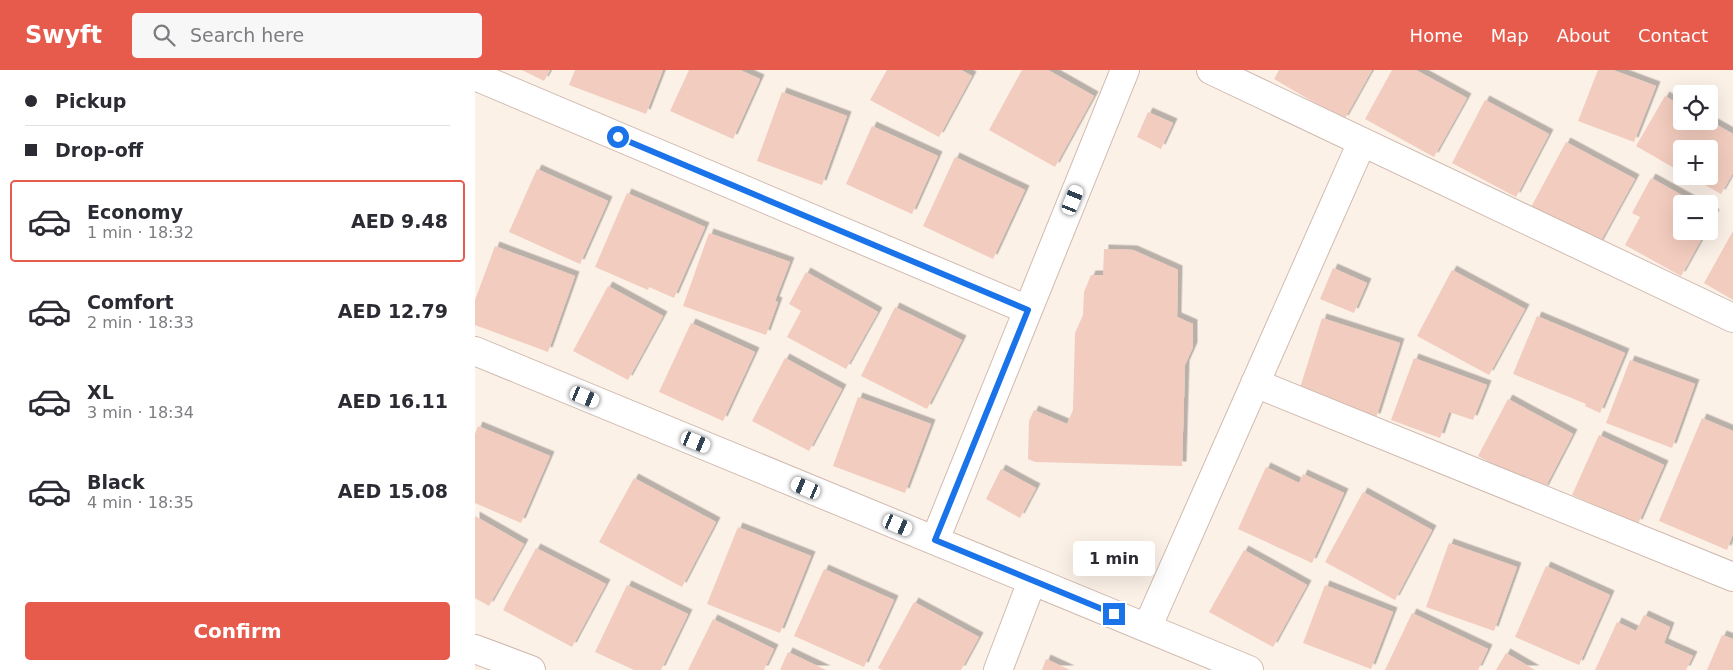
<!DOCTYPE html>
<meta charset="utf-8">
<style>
body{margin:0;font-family:"DejaVu Sans",sans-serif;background:#f7f7f7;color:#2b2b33;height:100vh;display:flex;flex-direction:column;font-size:19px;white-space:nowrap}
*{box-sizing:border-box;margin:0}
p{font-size:16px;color:#7c7c81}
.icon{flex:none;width:28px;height:28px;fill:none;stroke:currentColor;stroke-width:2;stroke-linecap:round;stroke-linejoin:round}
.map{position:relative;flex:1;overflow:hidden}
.sheet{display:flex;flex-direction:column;background:#fff;width:475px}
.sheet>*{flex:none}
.guide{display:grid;align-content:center;height:110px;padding:0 25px;background:#fff}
.tools{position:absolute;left:1198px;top:15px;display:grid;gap:10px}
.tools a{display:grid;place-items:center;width:45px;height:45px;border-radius:5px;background:#fff;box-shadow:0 5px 20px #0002;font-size:25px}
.end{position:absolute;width:22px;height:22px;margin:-11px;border:6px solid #1a73e8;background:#fff;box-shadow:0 0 0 2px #fff}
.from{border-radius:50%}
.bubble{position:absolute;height:35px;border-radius:5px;background:#fff;box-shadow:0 5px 20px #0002;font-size:16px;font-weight:600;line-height:35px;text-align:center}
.car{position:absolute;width:15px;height:30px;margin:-15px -8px;border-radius:6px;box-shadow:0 0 4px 1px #0007;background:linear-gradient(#fff 24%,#345 0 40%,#fff 0 76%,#345 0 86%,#fff 0)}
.guide b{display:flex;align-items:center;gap:18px;height:48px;font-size:19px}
.guide b+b{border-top:1px solid #e1e1e2}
.guide i{width:12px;height:12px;background:#2b2b33}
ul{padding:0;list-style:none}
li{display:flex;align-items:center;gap:15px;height:82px;margin:0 10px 8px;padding:0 15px;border:2px solid transparent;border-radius:5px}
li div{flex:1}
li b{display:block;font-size:19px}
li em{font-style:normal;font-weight:600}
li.selected{border-color:#e65b4c}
li>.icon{width:45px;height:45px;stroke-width:1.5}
.primary-button{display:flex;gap:10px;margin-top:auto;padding:10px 25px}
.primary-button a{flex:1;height:58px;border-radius:5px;background:#e65b4c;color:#fff;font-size:20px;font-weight:600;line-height:58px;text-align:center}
header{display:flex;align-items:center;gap:30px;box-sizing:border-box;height:70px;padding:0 25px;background:#e65b4c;color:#fff}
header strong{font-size:24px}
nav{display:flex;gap:28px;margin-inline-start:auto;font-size:18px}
.search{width:350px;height:45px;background:#f7f7f7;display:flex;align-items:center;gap:12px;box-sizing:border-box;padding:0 18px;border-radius:5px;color:#7c7c81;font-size:19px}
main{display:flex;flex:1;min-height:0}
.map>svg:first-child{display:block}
</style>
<header>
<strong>Swyft</strong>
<div class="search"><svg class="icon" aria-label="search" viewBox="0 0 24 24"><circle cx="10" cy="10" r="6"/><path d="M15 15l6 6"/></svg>Search here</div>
<nav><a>Home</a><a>Map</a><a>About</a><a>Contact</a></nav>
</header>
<main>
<section class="sheet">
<div class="guide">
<b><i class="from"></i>Pickup</b>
<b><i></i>Drop-off</b>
</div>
<ul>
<li class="selected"><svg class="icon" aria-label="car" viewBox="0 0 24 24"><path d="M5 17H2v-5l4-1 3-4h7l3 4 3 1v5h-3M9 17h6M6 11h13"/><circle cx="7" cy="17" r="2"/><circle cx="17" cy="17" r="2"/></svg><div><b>Economy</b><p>1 min · 18:32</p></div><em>AED 9.48</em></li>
<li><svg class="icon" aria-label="car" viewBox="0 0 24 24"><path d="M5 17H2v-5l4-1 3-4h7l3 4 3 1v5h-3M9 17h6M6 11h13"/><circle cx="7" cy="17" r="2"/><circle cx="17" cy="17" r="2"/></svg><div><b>Comfort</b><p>2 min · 18:33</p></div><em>AED 12.79</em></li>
<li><svg class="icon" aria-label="car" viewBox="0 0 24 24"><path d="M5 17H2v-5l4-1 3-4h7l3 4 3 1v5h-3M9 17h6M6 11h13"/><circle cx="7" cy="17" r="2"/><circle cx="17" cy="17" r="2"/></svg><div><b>XL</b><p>3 min · 18:34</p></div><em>AED 16.11</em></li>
<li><svg class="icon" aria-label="car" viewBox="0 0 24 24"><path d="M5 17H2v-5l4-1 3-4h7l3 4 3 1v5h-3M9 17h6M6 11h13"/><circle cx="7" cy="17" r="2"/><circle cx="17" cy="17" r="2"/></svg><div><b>Black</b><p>4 min · 18:35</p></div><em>AED 15.08</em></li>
</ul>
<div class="primary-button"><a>Confirm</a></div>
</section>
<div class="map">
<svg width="1258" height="600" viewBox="0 0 1258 600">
<defs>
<filter id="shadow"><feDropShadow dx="4.5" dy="-4.5" stdDeviation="0" flood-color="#0004"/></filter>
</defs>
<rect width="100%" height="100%" fill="#fcf1e7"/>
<path fill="#f2ccbe" filter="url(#shadow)" d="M 47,0 L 75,0 L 69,11 Z
M 100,0 L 188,0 L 171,44 L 94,15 Z
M 214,0 L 265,0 L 285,9 L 258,69 L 195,41 Z
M 412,0 L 486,0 L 497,6 L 464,67 L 395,30 Z
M 547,0 L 573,0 L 619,26 L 580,97 L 514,60 Z
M 804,0 L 897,0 L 869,50 L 799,9 Z
M 917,0 L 941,0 L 992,28 L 959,87 L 890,49 Z
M 1123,0 L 1138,0 L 1181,16 L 1159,72 L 1103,51 Z
M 307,22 L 372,46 L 347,115 L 282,91 Z
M 1190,26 L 1206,36 L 1206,51 L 1235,51 L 1258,64 L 1258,103 L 1246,124 L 1214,106 L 1234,106 L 1234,79 L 1206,79 L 1206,102 L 1161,76 Z
M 1010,30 L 1074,64 L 1041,127 L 977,93 Z
M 673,42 L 698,53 L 686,79 L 662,67 Z
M 397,56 L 463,86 L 437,144 L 371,114 Z
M 1091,72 L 1160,109 L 1123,176 L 1055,139 Z
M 480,87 L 550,120 L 518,189 L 448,156 Z
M 62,99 L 133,131 L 105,194 L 34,162 Z
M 1176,108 L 1223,134 L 1206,134 L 1206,161 L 1231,161 L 1206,206 L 1150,175 L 1165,147 L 1157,143 Z
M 152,123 L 230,157 L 199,228 L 174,217 L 173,220 L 120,197 Z
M 1234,140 L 1240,144 L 1234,156 Z
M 1258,161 L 1258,230 L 1229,213 Z
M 234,163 L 315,192 L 300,231 L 303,232 L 291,265 L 208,236 Z
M 20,176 L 100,206 L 73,282 L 0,255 L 0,230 Z
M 629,179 L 658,180 L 703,200 L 702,247 L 718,254 L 718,277 L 710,295 L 707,396 L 560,392 L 553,389 L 554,351 L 559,340 L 592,354 L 598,340 L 600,263 L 608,245 L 609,222 L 616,205 L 628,205 Z
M 858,198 L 892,213 L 879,243 L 845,229 Z
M 977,200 L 1050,239 L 1014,305 L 942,266 Z
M 331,202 L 403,242 L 371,299 L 312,267 L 326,241 L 314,234 Z
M 133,216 L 188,246 L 153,310 L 98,281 Z
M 420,237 L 487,270 L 452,339 L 386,306 Z
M 1062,246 L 1150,283 L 1125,343 L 1110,336 L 1111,334 L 1038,304 Z
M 847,248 L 925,273 L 901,348 L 823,324 Z
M 216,253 L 280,282 L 248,351 L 184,322 Z
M 310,288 L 367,319 L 334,381 L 277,351 Z
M 939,288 L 1012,315 L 998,350 L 974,342 L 965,368 L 916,350 Z
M 1155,290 L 1220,314 L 1197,378 L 1131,353 Z
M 383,327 L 456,354 L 430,423 L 358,396 Z
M 1033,329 L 1098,364 L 1069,420 L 1003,386 Z
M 1227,348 L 1258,361 L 1258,464 L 1252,480 L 1184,451 Z
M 3,356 L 75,386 L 46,453 L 0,433 L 0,364 Z
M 1124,365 L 1189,395 L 1163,454 L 1097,425 Z
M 791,397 L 824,413 L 828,404 L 869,423 L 837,493 L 763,459 Z
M 526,399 L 561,418 L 545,448 L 511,429 Z
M 159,408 L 241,452 L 207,517 L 124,472 Z
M 888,422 L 957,460 L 920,530 L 850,492 Z
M 0,446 L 49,474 L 14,536 L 0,528 Z
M 263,457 L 336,486 L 305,563 L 232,534 Z
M 974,473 L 1042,497 L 1019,561 L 951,537 Z
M 61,478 L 131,514 L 97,577 L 28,540 Z
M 769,480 L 832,515 L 798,577 L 734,542 Z
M 1071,496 L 1135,525 L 1104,595 L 1040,567 Z
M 349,499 L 419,530 L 389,597 L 319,566 Z
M 152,515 L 213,544 L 186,600 L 159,600 L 120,582 Z
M 850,515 L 918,542 L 896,599 L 828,573 Z
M 439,532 L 504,567 L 486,600 L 407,600 L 403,598 Z
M 937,543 L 1013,579 L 1003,600 L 910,600 Z
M 1169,545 L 1195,557 L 1189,573 L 1218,586 L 1211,600 L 1120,600 L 1142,552 L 1161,561 Z
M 238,549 L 299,579 L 289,600 L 213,600 Z
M 1247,565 L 1258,569 L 1258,600 L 1232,600 Z
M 313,582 L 351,600 L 305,600 Z
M 1031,583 L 1060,600 L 1021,600 Z
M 571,589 L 595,600 L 567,600 Z"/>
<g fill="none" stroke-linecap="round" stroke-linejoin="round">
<defs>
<path id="minor" d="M 736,0 L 1258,248
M 0,6 L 553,240
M 0,281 L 774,600
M 780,313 L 1258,507
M 460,470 L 650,0
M 672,558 L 887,72
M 0,579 L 56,600
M 523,600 L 557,511"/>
</defs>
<use href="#minor" stroke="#d1baaf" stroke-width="30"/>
<use href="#minor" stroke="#fff" stroke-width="28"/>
</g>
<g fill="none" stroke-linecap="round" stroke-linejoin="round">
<path stroke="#1a73e8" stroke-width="6" d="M 143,67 L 553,240 L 460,470 L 639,544"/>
</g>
</svg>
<div class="tools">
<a><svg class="icon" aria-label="locate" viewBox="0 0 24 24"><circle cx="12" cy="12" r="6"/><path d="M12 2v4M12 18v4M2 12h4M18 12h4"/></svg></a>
<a>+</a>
<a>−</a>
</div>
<i class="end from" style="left:143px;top:67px"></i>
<i class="end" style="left:639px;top:544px"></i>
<div class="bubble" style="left:598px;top:471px;width:82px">1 min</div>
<i class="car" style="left:598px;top:130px;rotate:22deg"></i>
<i class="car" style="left:110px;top:327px;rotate:112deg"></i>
<i class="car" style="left:221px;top:372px;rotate:112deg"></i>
<i class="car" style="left:331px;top:418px;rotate:293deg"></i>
<i class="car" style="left:423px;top:455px;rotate:113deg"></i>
</div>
</main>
